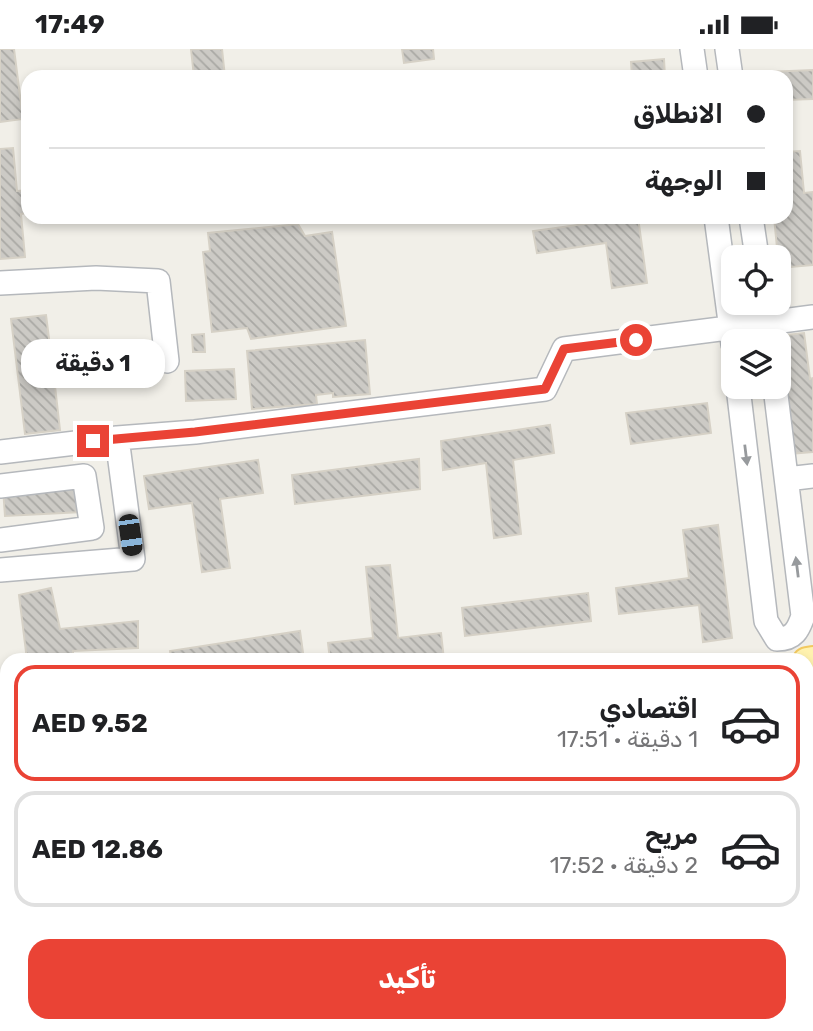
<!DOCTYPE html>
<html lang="ar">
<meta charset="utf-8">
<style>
body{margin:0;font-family:Rubik,"Noto Sans Arabic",sans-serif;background:#f6f6f6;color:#202124;direction:rtl;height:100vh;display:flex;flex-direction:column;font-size:26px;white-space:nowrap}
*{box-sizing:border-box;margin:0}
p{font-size:23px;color:#757577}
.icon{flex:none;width:38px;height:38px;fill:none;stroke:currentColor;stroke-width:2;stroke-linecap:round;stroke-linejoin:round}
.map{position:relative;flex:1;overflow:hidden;direction:ltr}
.drawer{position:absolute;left:0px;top:604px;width:814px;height:380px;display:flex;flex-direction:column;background:#fff;border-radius:21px 21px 0 0;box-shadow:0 4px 10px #0003;direction:rtl}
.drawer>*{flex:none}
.hud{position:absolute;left:21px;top:21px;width:772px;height:154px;border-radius:21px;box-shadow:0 4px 10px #0003;direction:rtl;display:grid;align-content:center;height:154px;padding:0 28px;background:#fff}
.buttons{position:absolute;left:721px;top:196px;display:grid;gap:14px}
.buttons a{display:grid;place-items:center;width:70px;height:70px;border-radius:14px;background:#fff;box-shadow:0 4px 10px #0003;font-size:35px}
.end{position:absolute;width:32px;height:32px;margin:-16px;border:9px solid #ea4335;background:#fff;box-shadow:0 0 0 4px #fff}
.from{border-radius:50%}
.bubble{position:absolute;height:49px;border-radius:21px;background:#fff;box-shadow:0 4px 10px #0003;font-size:23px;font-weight:700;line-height:49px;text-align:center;direction:rtl}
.car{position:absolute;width:21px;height:42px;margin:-21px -10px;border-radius:9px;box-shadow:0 0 5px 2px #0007;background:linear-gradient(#222 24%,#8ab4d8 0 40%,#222 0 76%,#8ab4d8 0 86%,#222 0)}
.hud b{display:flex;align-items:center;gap:24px;height:66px;font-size:26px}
.hud b+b{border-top:2px solid #e0e0e0}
.hud i{width:18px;height:18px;background:#202124}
ul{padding:12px 0 0;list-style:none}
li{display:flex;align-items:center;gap:21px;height:116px;margin:0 14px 10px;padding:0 14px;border:4px solid #e0e0e0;border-radius:21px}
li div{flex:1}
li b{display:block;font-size:26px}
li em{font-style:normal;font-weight:700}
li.on{border-color:#ea4335}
li>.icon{width:63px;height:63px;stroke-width:1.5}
.primary-button{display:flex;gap:14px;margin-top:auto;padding:14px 28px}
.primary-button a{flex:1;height:80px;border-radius:21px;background:#ea4335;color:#fff;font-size:28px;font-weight:700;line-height:80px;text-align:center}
.status{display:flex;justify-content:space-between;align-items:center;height:49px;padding:0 35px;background:#fff;direction:ltr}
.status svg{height:19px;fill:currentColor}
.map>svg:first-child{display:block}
</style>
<div class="status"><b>17:49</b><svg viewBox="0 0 49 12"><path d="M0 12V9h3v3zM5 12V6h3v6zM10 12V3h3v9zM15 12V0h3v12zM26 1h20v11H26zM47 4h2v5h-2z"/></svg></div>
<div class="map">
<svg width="813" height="982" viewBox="0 0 813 982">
<defs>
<pattern id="building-back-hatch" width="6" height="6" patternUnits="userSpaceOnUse" patternTransform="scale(1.75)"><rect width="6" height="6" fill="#cccac5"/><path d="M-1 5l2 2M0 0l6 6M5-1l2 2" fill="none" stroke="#a9a8a4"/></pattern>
</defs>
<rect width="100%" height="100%" fill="#f1efe8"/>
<path fill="url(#building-back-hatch)" stroke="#d6d1c6" stroke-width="2" d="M 0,0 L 14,0 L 23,70 L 0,73 Z
M 191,0 L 222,0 L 225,28 L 194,28 Z
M 402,0 L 433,0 L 434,10 L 404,14 Z
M 664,10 L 665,28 L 632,28 L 631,13 Z
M 813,21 L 813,50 L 786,51 L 786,28 L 767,28 L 767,23 Z
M 13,99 L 17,142 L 28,141 L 28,164 L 21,165 L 25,208 L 0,210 L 0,100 Z
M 800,102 L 804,144 L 813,143 L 813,216 L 779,219 L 774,168 L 786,168 L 786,103 Z
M 607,168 L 638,168 L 647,234 L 612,239 L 606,194 L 537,204 L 533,182 L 607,172 Z
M 298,175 L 305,187 L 332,183 L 346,277 L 251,290 L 247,279 L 212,283 L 203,203 L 210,202 L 208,184 Z
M 46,266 L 52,313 L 129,303 L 130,328 L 55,337 L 60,381 L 25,385 L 11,270 Z
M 804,284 L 810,330 L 813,329 L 813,403 L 790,405 L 779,292 L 776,287 Z
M 204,285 L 205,303 L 193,303 L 192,286 Z
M 365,291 L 370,345 L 333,348 L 333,344 L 316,346 L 317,355 L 252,360 L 247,302 Z
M 234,320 L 236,350 L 186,352 L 185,322 Z
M 707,354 L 711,384 L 631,395 L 626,364 Z
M 550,376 L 554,404 L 513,411 L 521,485 L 494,489 L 486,414 L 443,421 L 441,392 Z
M 419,410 L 420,440 L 295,455 L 292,426 Z
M 258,411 L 263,444 L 220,450 L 230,519 L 202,523 L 192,454 L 149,460 L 144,427 Z
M 80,434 L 82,463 L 5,467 L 3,439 Z
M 718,476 L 732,589 L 703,593 L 699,556 L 619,565 L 616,539 L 689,529 L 683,481 Z
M 390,516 L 398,589 L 441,584 L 444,611 L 330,611 L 328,594 L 373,589 L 366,518 Z
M 51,539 L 60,580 L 138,572 L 138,599 L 73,602 L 73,611 L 27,611 L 19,546 Z
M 588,544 L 591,572 L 465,587 L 462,559 Z
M 300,582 L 304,611 L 171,611 L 170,602 Z"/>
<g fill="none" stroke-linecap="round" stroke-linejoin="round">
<defs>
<path id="minor" d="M 692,0 L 696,28
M 727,0 L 731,28
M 716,168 L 733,295
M 751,168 L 757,208
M 0,234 L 96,229 L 158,232 L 167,312
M 764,254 L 769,292
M 738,338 L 766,572 L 777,590 C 794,590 798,581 803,567 L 775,338
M 117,389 L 195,383 L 545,340 L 564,300 L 813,268
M 0,403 L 117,389 L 133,510 L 0,521
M 787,430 L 813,427
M 0,437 L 84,427 L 92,479 L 0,491
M 807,772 L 813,771
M 0,859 L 7,858
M 465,976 L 466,982"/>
<path id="major" d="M 807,613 L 813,612
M 807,648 L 813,648
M 0,695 L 7,694
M 0,734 L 7,733"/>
</defs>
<use href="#minor" stroke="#b5b8bc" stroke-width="26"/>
<use href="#major" stroke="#f2c960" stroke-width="32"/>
<use href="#minor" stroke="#fff" stroke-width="23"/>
<use href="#major" stroke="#fff2af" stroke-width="28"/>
</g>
<defs><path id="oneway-solid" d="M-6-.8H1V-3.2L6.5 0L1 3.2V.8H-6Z" transform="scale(1.75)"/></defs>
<g fill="#979a9d">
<use href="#oneway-solid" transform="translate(746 406) rotate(83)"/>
<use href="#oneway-solid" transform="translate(797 518) rotate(-97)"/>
</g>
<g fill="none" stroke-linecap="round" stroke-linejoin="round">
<path stroke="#ea4335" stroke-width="9" d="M 93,392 L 195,383 L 545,340 L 564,300 L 636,291"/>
</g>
</svg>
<div class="buttons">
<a><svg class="icon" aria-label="locate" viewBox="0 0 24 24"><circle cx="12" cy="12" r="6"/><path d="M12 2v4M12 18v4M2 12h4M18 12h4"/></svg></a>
<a><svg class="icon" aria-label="layers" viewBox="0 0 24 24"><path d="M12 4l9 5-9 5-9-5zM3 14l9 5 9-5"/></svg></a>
</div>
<i class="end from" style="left:636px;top:291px"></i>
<i class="end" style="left:93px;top:392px"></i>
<div class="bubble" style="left:21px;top:290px;width:144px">1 دقيقة</div>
<i class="car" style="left:130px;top:486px;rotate:172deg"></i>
<div class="hud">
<b><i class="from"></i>الانطلاق</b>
<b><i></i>الوجهة</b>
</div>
<section class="drawer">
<ul>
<li class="on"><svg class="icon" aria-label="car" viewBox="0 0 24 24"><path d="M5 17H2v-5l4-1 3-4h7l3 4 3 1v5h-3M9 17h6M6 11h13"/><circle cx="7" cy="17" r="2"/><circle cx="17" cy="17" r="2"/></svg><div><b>اقتصادي</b><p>1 دقيقة · 17:51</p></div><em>AED 9.52</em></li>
<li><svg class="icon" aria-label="car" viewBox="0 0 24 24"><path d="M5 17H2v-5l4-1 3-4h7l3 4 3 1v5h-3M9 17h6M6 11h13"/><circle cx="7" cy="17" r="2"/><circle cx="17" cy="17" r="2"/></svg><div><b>مريح</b><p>2 دقيقة · 17:52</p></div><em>AED 12.86</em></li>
</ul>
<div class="primary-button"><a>تأكيد</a></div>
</section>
</div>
